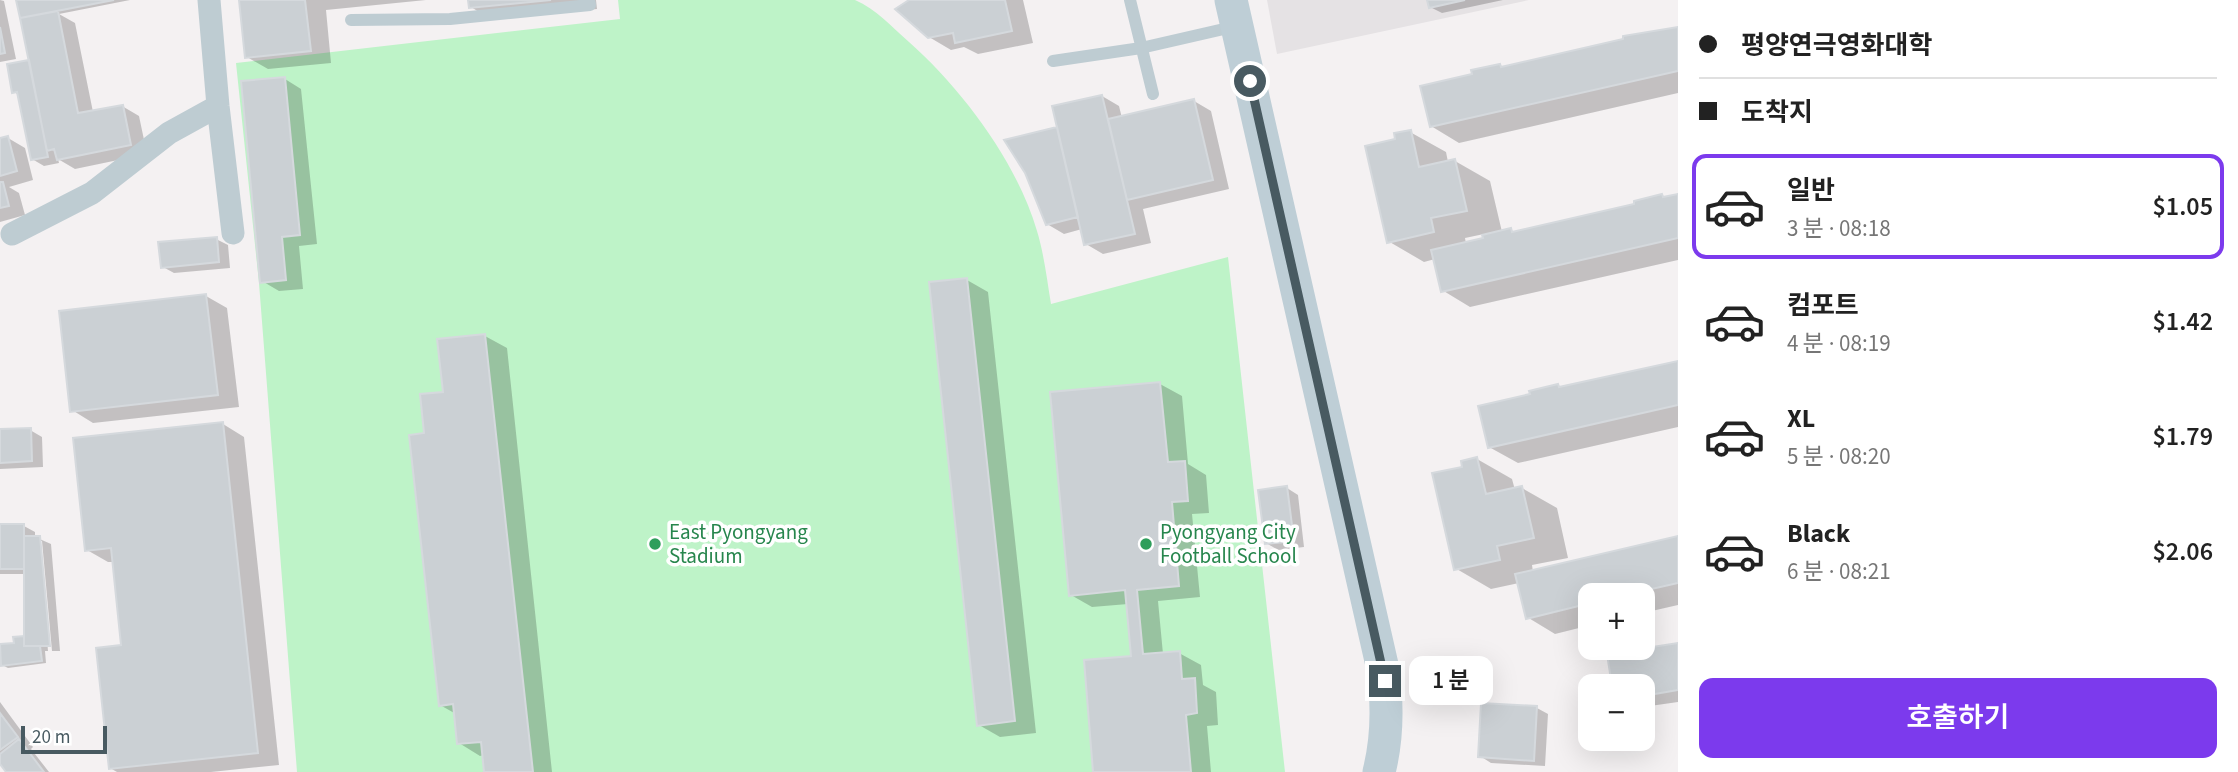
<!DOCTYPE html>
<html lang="ko">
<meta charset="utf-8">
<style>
body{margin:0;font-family:"Source Sans 3","Noto Sans KR",sans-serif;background:#f6f6f6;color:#222;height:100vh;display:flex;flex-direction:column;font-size:26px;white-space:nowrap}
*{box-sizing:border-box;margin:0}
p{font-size:23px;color:#767676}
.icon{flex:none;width:38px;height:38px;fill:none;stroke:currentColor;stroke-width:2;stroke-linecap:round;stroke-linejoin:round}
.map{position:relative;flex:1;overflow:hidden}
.sheet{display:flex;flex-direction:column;background:#fff;width:560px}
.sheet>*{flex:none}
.hud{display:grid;align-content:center;height:154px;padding:0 21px;background:#fff}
.fabs{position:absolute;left:1578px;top:583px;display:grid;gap:14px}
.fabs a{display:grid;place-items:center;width:77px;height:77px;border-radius:14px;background:#fff;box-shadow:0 7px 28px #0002;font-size:35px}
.scale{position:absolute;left:21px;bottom:18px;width:86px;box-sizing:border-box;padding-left:7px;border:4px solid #485a61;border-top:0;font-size:19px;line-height:24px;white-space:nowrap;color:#485a61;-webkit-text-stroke:5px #fff;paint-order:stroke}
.end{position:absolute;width:32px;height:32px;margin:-16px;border:9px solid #485a61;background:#fff;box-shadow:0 0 0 4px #fff}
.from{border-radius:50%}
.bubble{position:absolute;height:49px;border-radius:14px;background:#fff;box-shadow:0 7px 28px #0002;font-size:23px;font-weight:600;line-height:49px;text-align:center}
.hud b{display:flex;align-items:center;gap:24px;height:66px;font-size:26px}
.hud b+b{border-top:2px solid #e0e0e0}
.hud i{width:18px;height:18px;background:#222}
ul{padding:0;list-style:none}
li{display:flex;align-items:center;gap:21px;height:105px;margin:0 14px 10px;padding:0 7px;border:4px solid transparent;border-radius:14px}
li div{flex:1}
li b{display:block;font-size:26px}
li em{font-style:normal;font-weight:600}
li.current{border-color:#7c3aed}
li>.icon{width:63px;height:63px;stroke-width:1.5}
.button{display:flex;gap:14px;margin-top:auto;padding:14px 21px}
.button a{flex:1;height:80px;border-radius:14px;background:#7c3aed;color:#fff;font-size:28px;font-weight:600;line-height:80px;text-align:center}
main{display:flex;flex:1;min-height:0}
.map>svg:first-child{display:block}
</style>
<main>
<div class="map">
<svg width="1678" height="772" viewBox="0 0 1678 772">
<rect width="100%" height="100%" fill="#f4f1f2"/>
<path fill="#e5e2e4" d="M 1267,0 L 1529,0 L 1277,54 Z"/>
<path fill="#bef3c8" d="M 618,0 L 855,0 C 876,9 892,27 909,42 C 962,89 1017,162 1037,231 C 1044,254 1047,280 1051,304 L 1228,257 L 1285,772 L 297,772 L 259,283 L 236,63 L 620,19 Z"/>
<path fill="#0003" fill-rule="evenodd" d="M 0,0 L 4,1 L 16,59 L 0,62 Z
M 18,0 L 130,0 L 59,14 L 75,23 L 93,112 L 122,106 L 139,116 L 147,154 L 75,169 L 58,159 L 59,163 L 44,166 L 32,159 L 19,95 L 14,92 L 31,61 L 24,20 Z
M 241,0 L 426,0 L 326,10 L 331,63 L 268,69 L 247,57 Z
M 470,0 L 596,0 L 597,9 L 492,20 L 471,7 Z
M 910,0 L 1023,0 L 1033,43 L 978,54 L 964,47 L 951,50 L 929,37 Z
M 1429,0 L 1503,0 L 1442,13 L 1430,7 Z
M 1678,29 L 1678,93 L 1459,143 L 1431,126 L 1500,66 L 1504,68 Z
M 285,79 L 301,89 L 317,244 L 299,246 L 303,289 L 279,291 L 262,281 Z
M 1102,96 L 1119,106 L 1122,118 L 1194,101 L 1211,111 L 1229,189 L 1143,209 L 1151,243 L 1103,254 L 1086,244 L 1082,229 L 1064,234 L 1047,224 L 1059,129 Z
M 1410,132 L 1446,152 L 1448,162 L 1455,161 L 1490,181 L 1502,232 L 1511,230 L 1515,233 L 1637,205 L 1662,196 L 1666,198 L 1678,196 L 1678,260 L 1470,307 L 1442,290 L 1435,259 L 1424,262 L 1388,241 L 1397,141 ZM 1484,234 L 1485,240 L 1466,244 L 1465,238 Z
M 8,138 L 25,148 L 33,180 L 9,187 L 19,193 L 25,215 L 0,222 L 0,140 Z
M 216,239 L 228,245 L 230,268 L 174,273 L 163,267 Z
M 967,280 L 988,292 L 1036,733 L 1000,737 L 979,725 Z
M 206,296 L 227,308 L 239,407 L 93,423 L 72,410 Z
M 485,336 L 507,348 L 552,772 L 485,772 L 484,755 L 480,756 L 459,743 L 456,714 L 440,705 L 426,435 L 445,394 Z
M 1678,362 L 1678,427 L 1518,463 L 1489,447 L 1532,395 L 1558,386 L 1562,388 Z
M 1160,384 L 1182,396 L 1188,464 L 1206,475 L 1209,513 L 1192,514 L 1200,597 L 1158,601 L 1163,654 L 1179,653 L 1201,665 L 1203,685 L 1216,692 L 1218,725 L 1207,726 L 1211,772 L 1095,772 L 1133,657 L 1128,604 L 1092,607 L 1071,595 Z
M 223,424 L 244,437 L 279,765 L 211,772 L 117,772 L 110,768 L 123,646 L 114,562 L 108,562 L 87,550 Z
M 30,430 L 42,437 L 43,467 L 0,469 L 0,431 Z
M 1477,459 L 1512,479 L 1515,490 L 1522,488 L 1557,508 L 1568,558 L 1532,565 L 1533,572 L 1678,538 L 1678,605 L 1643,613 L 1643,595 L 1591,595 L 1591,625 L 1555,634 L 1527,617 L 1519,583 L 1491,589 L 1455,568 L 1464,468 Z
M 1287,488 L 1298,495 L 1304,547 L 1278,550 L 1266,543 Z
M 0,526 L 24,526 L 35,532 L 35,537 L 51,544 L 60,651 L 52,651 L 42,541 L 39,541 L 48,651 L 45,651 L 46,663 L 8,668 L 2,665 L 0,646 L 16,644 L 26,637 L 26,574 L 0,574 Z
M 1678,645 L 1678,702 L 1643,707 L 1643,686 L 1614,686 Z
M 0,702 L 33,747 L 31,749 L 49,772 L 8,772 L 0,761 Z
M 1537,708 L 1548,714 L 1545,766 L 1491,763 L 1480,756 Z"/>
<path fill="#cbd0d4" stroke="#d5d9dd" stroke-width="2" d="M 16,0 L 114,0 L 20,18 Z
M 239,0 L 305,0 L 311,51 L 245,58 Z
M 468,0 L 551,0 L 469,8 Z
M 909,0 L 1005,0 L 1012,31 L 955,43 L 953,33 L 928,38 L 895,9 Z
M 1427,0 L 1465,0 L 1429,8 Z
M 58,11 L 78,113 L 123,105 L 131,145 L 57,160 L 54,149 L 47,151 L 20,18 Z
M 0,27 L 5,53 L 0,54 Z
M 1678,27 L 1678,71 L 1430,127 L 1420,86 L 1472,74 L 1471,70 L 1500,64 L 1501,67 L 1623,39 L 1623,36 Z
M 29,60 L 48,157 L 31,160 L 17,92 L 12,93 L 7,64 Z
M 285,77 L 300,235 L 282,237 L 286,280 L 260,283 L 241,81 Z
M 1102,95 L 1135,234 L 1084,245 L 1052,106 Z
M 1194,99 L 1213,180 L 1127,200 L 1108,119 Z
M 1057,127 L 1078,217 L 1046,225 L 1025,173 L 1004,140 Z
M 1411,130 L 1419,167 L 1455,159 L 1467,211 L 1431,218 L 1434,232 L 1387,243 L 1365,146 L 1395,139 L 1394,133 Z
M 8,136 L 17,171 L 0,176 L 0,138 Z
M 0,182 L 3,182 L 9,206 L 0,208 Z
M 1662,194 L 1663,197 L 1678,194 L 1678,238 L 1441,292 L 1431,250 L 1483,238 L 1482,235 L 1511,228 L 1512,232 L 1634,204 L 1634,201 Z
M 217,237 L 219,262 L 161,268 L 158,242 Z
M 967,278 L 1015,721 L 977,726 L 929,282 Z
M 206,294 L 218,395 L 70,412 L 59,311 Z
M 485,334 L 533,772 L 484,772 L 481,742 L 457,744 L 453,704 L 439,706 L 409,435 L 424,433 L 420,394 L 443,392 L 437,339 Z
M 1678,361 L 1678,405 L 1488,448 L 1478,406 L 1530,394 L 1529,391 L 1558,384 L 1559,387 Z
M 1160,382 L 1168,462 L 1185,461 L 1188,501 L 1172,502 L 1179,586 L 1137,590 L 1143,654 L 1180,651 L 1182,679 L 1195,678 L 1197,713 L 1186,715 L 1191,772 L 1093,772 L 1084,660 L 1131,656 L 1125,590 L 1069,596 L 1050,392 Z
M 223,422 L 258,753 L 109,769 L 96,648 L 121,645 L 111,548 L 85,551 L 73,438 Z
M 31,428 L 32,461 L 0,463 L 0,429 Z
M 1477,457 L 1486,494 L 1522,486 L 1534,538 L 1497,546 L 1500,560 L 1454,570 L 1432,473 L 1462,467 L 1461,461 Z
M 1287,486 L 1294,541 L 1265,544 L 1258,490 Z
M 0,524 L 24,524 L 24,569 L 0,569 Z
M 24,536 L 40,536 L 50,646 L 24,646 Z
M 1678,536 L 1678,583 L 1625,595 L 1591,595 L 1591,603 L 1526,619 L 1515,574 Z
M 24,636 L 24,646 L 40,646 L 42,661 L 1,666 L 0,644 L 14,643 L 13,637 Z
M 1678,643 L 1678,690 L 1643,696 L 1643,686 L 1612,686 L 1607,654 Z
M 1481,703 L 1537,706 L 1534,761 L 1478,757 Z
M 0,713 L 18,737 L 0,750 Z
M 19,739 L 44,772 L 6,772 L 0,764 L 0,754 Z"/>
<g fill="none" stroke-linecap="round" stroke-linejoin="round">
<path stroke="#beccd2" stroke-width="12" d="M 1130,0 L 1153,94
M 351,20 L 450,19 L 590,5 L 589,0
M 1053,61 L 1141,48 L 1237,26"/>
<path stroke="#beccd2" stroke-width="23" d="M 209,0 L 218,106 L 233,233
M 12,234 L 92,193 L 169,133 L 218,106"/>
<path stroke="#beced6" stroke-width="33" d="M 1231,0 L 1382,665 C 1388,702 1388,736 1379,772"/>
</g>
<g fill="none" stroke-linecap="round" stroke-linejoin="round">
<path stroke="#485a61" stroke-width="9" d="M 1250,81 L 1385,681"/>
</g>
<g fill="#2e9e5b" stroke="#fff" stroke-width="2.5">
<circle cx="655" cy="544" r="7"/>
<circle cx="1146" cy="544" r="7"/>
</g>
<g text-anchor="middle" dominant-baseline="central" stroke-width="7" stroke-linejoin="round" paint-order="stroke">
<g font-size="21" fill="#27864d" stroke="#fff" text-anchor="start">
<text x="669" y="532">East Pyongyang<tspan x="669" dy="24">Stadium</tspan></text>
<text x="1160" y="532">Pyongyang City<tspan x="1160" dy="24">Football School</tspan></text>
</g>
</g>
</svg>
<div class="fabs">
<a>+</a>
<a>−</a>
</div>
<div class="scale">20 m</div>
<i class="end from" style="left:1250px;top:81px"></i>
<i class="end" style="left:1385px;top:681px"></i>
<div class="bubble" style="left:1409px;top:656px;width:84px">1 분</div>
</div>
<section class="sheet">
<div class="hud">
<b><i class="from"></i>평양연극영화대학</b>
<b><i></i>도착지</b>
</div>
<ul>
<li class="current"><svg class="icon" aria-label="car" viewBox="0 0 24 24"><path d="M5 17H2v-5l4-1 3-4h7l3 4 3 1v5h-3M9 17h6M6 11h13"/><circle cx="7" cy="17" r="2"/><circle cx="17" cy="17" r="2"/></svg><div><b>일반</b><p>3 분 · 08:18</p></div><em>$1.05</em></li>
<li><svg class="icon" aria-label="car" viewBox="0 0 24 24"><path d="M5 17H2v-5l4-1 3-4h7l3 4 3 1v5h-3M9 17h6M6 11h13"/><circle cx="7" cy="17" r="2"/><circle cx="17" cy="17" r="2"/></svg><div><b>컴포트</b><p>4 분 · 08:19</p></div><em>$1.42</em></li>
<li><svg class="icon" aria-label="car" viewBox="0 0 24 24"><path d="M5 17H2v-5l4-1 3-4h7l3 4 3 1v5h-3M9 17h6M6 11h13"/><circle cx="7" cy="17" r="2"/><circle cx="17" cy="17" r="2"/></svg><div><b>XL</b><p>5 분 · 08:20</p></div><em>$1.79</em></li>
<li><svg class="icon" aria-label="car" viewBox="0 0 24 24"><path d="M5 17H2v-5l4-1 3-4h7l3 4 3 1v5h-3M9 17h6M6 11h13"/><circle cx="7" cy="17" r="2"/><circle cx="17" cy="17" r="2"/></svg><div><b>Black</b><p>6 분 · 08:21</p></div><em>$2.06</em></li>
</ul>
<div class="button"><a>호출하기</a></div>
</section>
</main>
